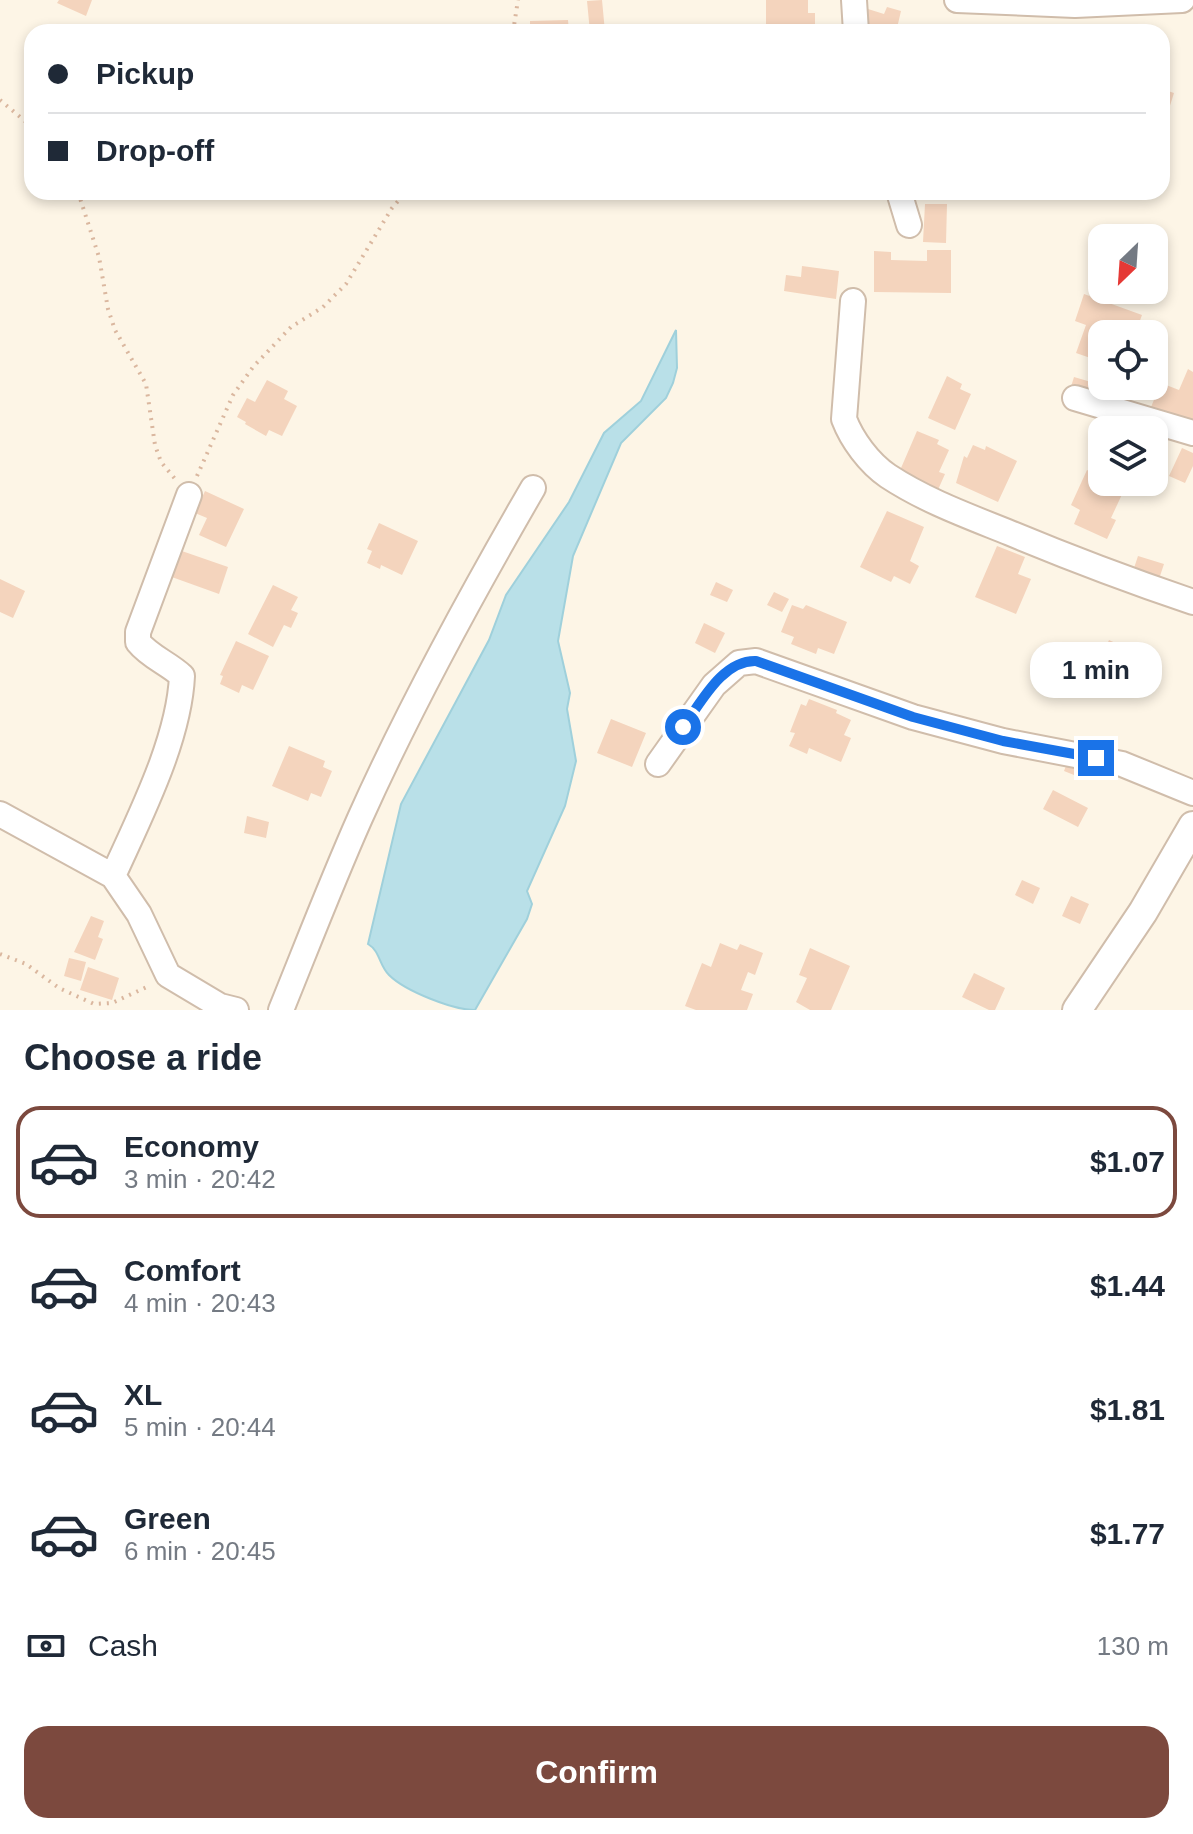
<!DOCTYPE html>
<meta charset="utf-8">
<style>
body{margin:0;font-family:Helvetica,sans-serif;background:#f6f6f7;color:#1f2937;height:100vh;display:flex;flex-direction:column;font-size:30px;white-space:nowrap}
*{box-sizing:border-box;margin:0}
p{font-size:26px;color:#747a83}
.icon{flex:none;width:44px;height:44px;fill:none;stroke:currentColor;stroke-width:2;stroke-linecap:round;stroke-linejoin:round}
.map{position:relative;height:1010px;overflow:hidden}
.side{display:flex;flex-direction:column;background:#fff;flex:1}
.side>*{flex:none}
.top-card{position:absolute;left:24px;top:24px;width:1146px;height:176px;border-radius:24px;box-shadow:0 4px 12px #0003;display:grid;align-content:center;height:176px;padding:0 24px;background:#fff}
.needle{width:52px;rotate:205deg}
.fabs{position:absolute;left:1088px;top:224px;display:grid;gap:16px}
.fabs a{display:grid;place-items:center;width:80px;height:80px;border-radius:16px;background:#fff;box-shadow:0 4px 12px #0003;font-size:40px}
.end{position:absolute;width:36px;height:36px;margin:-18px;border:10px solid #1a73e8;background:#fff;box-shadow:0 0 0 4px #fff}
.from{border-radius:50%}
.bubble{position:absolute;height:56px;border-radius:24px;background:#fff;box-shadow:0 4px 12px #0003;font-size:26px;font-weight:800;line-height:56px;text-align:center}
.top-card b{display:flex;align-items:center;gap:28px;height:76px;font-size:30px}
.top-card b+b{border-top:2px solid #e0e1e3}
.top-card i{width:20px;height:20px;background:#1f2937}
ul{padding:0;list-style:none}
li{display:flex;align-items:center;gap:24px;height:112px;margin:0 16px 12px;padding:0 8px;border:4px solid transparent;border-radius:24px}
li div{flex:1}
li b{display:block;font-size:30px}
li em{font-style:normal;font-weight:800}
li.on{border-color:#7c493e}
li>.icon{width:72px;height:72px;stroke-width:1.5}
h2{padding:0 24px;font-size:36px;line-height:96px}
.pay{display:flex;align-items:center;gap:20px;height:88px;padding:0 24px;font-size:30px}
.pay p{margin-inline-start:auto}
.primary-button{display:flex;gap:16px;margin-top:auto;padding:16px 24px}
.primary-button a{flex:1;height:92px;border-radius:24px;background:#7c493e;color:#fff;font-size:32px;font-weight:800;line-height:92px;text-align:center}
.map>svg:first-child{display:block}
</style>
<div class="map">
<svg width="1193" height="1010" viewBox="0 0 1193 1010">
<rect width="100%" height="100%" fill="#fdf5e6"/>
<path fill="#b9e0e8" stroke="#9fd0db" stroke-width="2" d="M 676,330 L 677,368 L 673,383 L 666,398 L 621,443 L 573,556 L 558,641 L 570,693 L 567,709 L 576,761 L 565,806 L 527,891 L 532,904 L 527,919 L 475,1010 C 453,1010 405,991 389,975 C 379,965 380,951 368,944 L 401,804 L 489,640 L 506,595 L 569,502 L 604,433 L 641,401 Z"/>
<path fill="#f4d4bd" d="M 59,0 L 92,0 L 86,16 L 57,3 Z
M 602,0 L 605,32 L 590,32 L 587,1 Z
M 766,0 L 808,0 L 808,13 L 815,13 L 815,31 L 766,32 Z
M 887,7 L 901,11 L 897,28 L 885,24 L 883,32 L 861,32 L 868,9 L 884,14 Z
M 568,20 L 569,32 L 530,32 L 530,21 Z
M 1162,89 L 1174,93 L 1168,112 L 1162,110 Z
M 925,204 L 947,204 L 946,243 L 923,242 Z
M 927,250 L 951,250 L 951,293 L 874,292 L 874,251 L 891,252 L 891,260 L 927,261 Z
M 802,266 L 839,271 L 836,299 L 784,291 L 786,275 L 801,277 Z
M 1084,294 L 1142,315 L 1135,334 L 1102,334 L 1102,362 L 1076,353 L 1086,325 L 1075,321 Z
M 1188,369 L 1193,372 L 1193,426 L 1151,407 L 1161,383 L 1179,390 Z
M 947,376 L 962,384 L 960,389 L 971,394 L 955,430 L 928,418 Z
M 1074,377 L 1091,382 L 1087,395 L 1070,390 Z
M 267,380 L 288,391 L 284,399 L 297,406 L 282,436 L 269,430 L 266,436 L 245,424 L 246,422 L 237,417 L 247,398 L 255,402 Z
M 917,431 L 939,440 L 937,444 L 949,450 L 939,472 L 945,474 L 937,492 L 898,475 Z
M 973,445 L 985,450 L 986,446 L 1017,461 L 998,502 L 956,483 L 964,456 L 967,458 Z
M 1182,448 L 1193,453 L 1193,466 L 1185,483 L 1169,476 Z
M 1087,470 L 1102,477 L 1102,482 L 1112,482 L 1125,488 L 1111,518 L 1116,520 L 1107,539 L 1074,524 L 1080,510 L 1071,505 Z
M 205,491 L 244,509 L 226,547 L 199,535 L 207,518 L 195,513 Z
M 887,511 L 924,527 L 910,561 L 919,566 L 910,584 L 894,576 L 891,582 L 860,567 Z
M 379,523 L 418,541 L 402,575 L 381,565 L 380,569 L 367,563 L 372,551 L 367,549 Z
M 997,546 L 1025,557 L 1018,574 L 1031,579 L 1016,614 L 975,597 Z
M 179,550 L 228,567 L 219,594 L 169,576 Z
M 1138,556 L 1164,564 L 1159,579 L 1133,571 Z
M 0,579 L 25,591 L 13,618 L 0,612 Z
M 716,582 L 733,590 L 727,602 L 710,595 Z
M 273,585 L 298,597 L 291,610 L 298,613 L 291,628 L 284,625 L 273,647 L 248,634 Z
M 774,592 L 789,599 L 782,612 L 767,605 Z
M 792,605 L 803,609 L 806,605 L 847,622 L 834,654 L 818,648 L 816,654 L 791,644 L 794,637 L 781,632 Z
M 704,623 L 725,633 L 715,653 L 695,643 Z
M 1109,640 L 1128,649 L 1124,658 L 1105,649 Z
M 236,641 L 269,656 L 253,690 L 242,685 L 239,693 L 220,684 L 223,676 L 220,675 Z
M 809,699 L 837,710 L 836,713 L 851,720 L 844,735 L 851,738 L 841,762 L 809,748 L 807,754 L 789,746 L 795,733 L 790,732 L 801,704 L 806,706 Z
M 611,719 L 646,733 L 632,767 L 597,753 Z
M 289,746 L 325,761 L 323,767 L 332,771 L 321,797 L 311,793 L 308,801 L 272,786 Z
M 1069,758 L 1085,765 L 1081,773 L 1086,775 L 1084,779 L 1064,771 Z
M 1053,790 L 1088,808 L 1078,827 L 1043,809 Z
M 247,816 L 269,822 L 266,838 L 244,833 Z
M 1022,880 L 1040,888 L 1033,904 L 1015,895 Z
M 1071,896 L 1089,904 L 1080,924 L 1062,916 Z
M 91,916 L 104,921 L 98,937 L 103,939 L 95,960 L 74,952 Z
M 720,943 L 737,950 L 740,944 L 763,953 L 755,975 L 748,972 L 741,990 L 753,994 L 747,1010 L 696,1010 L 685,1006 L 702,963 L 711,967 Z
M 810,948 L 850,966 L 831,1010 L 810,1010 L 796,1002 L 807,978 L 799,975 Z
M 69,958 L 86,962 L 81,981 L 64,976 Z
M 88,967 L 119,978 L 112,1000 L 80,990 Z
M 974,973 L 1005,988 L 995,1010 L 989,1010 L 962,997 Z"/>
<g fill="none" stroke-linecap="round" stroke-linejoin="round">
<defs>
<path id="minor" d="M 854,0 L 856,32
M 957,0 L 1075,5 L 1182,0
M 899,192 L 909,225
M 853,301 L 844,419 C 852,440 869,463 888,476 C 926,501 968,516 1010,533 C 1070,558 1131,581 1193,602
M 1075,398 L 1193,433
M 658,764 L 714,685 L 739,663 L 756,661 L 913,717 L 1003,741 L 1122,764 L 1193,793
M 0,814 L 113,876 L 139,914 L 168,975 L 220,1006 L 236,1010
M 113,876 C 139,818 179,741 182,676 C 168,663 150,657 138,642 L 138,632 L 189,495
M 281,1010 C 307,946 332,881 360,818 C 411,704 471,595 533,488"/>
<path id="tertiary" d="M 1077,1010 L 1143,912 L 1193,826"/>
</defs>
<use href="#minor" stroke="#d0bdab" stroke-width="28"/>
<use href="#tertiary" stroke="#d0bdab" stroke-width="32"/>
<path stroke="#dab79f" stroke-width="4" stroke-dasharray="2 6" stroke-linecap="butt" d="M 513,32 L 518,0
M 0,100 L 32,127
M 78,192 L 99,257 L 108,309 L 115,330 L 146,384 L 155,445 L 161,462 L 176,480
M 197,476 L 233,395 L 253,367 L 291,327 L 323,307 L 346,284 L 392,208 L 406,192
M 0,954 L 26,964 L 59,988 L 94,1004 L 112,1003 L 149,986"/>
<use href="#minor" stroke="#fff" stroke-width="24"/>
<use href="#tertiary" stroke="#fff" stroke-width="28"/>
</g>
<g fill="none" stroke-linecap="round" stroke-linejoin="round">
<path stroke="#1a73e8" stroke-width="10" d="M 683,727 C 701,703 722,660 756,661 L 913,717 L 1003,741 L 1096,758"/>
</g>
</svg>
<div class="fabs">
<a><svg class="needle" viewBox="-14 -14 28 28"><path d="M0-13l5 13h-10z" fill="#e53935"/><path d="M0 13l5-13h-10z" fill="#747a83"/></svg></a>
<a><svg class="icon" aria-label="locate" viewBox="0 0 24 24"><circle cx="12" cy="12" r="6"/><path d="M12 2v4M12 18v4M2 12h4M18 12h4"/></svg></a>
<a><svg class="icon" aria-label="layers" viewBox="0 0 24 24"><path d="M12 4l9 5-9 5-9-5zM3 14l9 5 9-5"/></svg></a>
</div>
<i class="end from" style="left:683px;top:727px"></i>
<i class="end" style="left:1096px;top:758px"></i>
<div class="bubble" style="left:1030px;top:642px;width:132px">1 min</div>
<div class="top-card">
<b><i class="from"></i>Pickup</b>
<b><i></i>Drop-off</b>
</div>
</div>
<section class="side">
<h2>Choose a ride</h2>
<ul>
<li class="on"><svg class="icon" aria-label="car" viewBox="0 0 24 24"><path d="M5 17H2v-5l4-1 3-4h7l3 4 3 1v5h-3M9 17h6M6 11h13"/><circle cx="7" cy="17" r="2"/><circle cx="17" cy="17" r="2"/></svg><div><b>Economy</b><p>3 min · 20:42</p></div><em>$1.07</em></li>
<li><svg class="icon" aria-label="car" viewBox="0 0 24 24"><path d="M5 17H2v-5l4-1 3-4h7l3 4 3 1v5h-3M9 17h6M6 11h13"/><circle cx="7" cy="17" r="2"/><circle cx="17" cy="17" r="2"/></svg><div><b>Comfort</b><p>4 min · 20:43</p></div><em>$1.44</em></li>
<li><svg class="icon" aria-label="car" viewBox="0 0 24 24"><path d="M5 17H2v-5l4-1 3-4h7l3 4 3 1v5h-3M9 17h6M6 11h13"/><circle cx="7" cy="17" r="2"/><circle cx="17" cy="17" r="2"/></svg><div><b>XL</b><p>5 min · 20:44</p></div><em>$1.81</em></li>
<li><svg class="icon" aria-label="car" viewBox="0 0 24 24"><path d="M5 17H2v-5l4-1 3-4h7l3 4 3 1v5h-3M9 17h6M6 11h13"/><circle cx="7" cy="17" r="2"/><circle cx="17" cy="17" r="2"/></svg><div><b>Green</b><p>6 min · 20:45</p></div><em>$1.77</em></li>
</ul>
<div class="pay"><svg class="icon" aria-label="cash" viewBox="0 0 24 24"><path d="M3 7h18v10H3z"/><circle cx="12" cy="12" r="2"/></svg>Cash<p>130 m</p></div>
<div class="primary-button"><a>Confirm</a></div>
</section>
